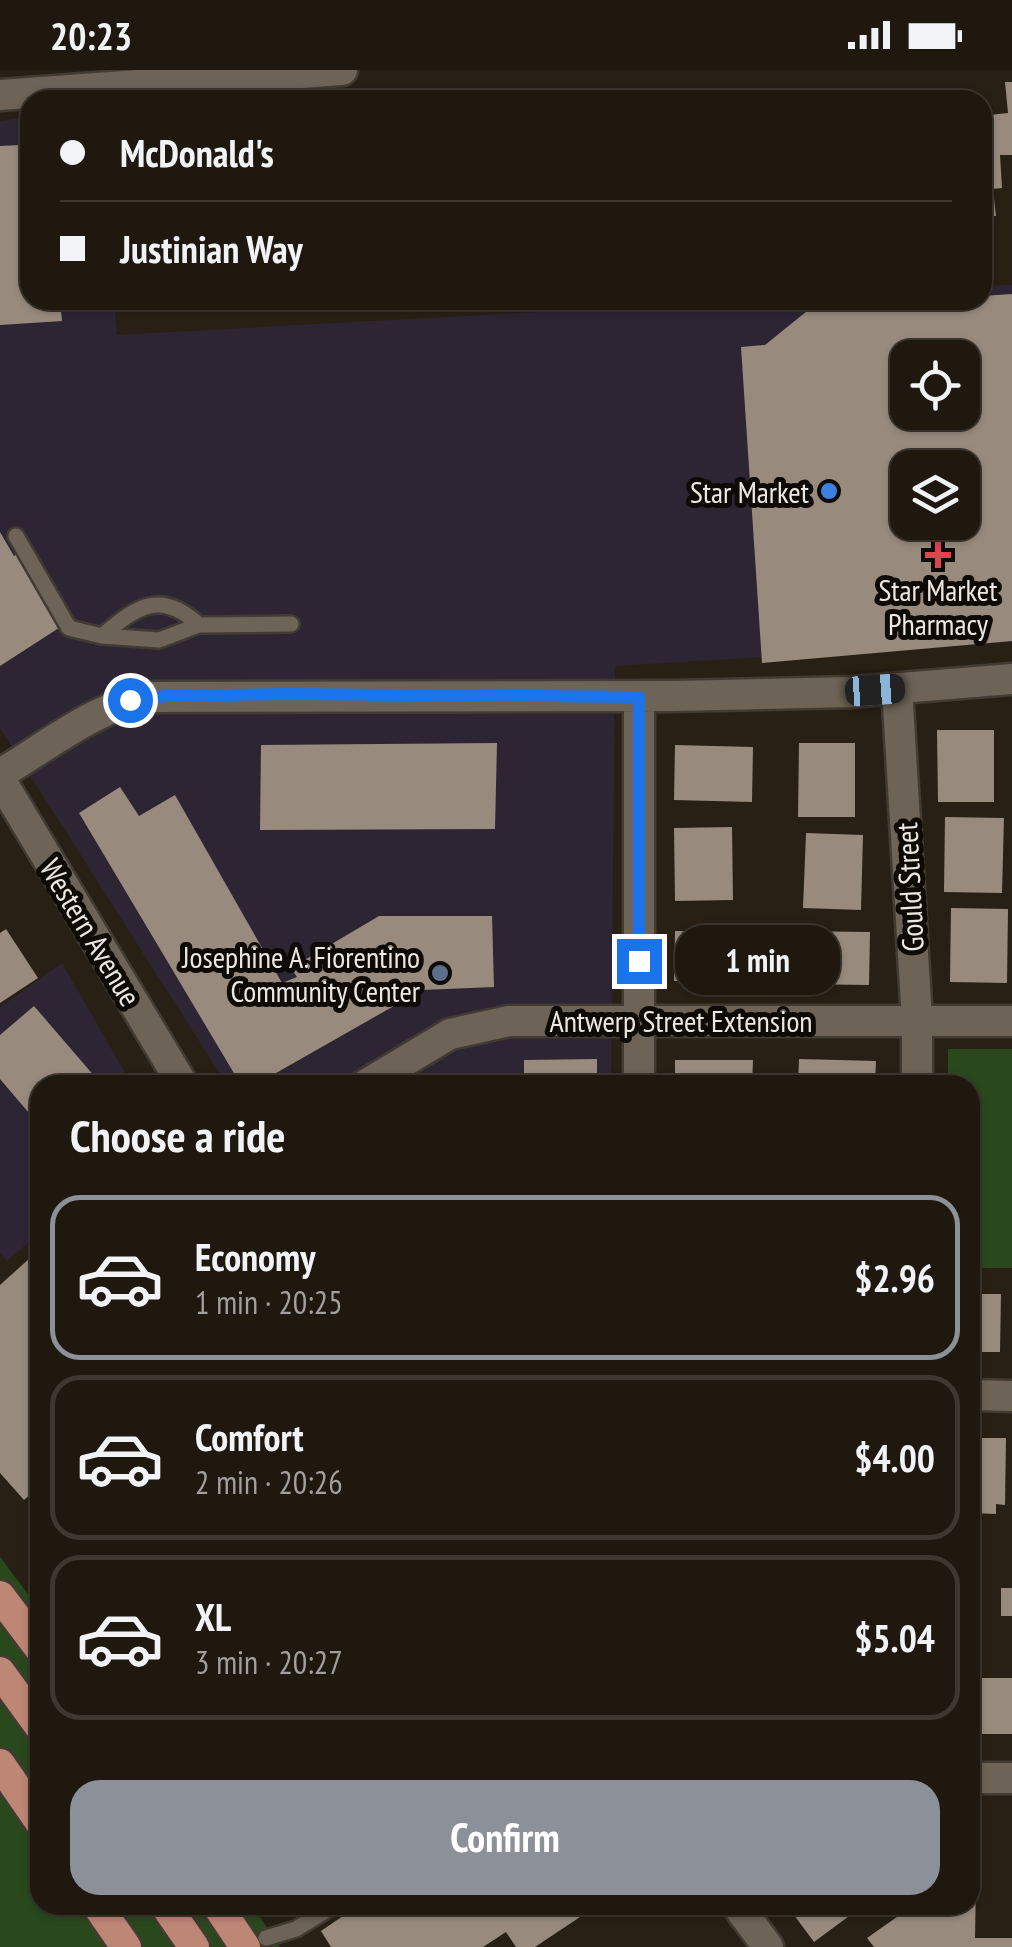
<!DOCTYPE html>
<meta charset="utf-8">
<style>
body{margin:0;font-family:"PT Sans Narrow",sans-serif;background:#2b251d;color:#f1f3f6;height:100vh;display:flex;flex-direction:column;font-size:38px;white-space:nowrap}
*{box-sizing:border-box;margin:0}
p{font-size:32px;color:#a1a09e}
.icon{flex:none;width:55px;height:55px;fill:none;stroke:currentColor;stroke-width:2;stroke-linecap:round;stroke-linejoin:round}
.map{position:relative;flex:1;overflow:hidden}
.drawer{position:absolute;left:30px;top:1005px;width:950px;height:840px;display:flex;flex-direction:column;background:#1e180f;border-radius:30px;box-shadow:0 2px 8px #0004,0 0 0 2px #3c372f}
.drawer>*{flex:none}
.top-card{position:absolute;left:20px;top:20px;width:972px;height:220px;border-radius:30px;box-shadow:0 2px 8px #0004,0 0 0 2px #3c372f;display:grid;align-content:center;height:220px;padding:0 40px;background:#1e180f}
.fabs{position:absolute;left:890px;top:270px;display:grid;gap:20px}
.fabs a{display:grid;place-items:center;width:90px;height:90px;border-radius:20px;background:#1e180f;box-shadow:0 2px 8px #0004,0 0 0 2px #3c372f;font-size:50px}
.end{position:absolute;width:45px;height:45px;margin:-22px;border:12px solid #1a73e8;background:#fff;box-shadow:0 0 0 5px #fff}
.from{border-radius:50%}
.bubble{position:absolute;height:70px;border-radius:30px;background:#1e180f;box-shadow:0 2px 8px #0004,0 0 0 2px #3c372f;font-size:32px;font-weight:600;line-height:70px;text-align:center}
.car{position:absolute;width:30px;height:60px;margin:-30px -15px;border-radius:12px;box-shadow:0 0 8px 2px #0007;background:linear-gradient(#222 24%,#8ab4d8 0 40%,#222 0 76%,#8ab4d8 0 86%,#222 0)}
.top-card b{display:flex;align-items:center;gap:35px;height:95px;font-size:38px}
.top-card b+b{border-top:2px solid #3c372f}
.top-card i{width:25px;height:25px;background:#f1f3f6}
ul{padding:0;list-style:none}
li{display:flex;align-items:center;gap:30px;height:165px;margin:0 20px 15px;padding:0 20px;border:5px solid #3c372f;border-radius:30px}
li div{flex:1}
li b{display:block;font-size:38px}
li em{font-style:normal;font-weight:600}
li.active{border-color:#8c9099}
li>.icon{width:90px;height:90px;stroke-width:1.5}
h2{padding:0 40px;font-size:45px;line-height:120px}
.action{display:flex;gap:20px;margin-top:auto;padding:20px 40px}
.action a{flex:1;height:115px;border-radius:30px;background:#8c9099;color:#fff;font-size:40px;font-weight:600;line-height:115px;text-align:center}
.status{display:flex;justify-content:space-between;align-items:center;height:70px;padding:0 50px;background:#1e180f;direction:ltr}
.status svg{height:28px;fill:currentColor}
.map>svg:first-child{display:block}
</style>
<div class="status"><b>20:23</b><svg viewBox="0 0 49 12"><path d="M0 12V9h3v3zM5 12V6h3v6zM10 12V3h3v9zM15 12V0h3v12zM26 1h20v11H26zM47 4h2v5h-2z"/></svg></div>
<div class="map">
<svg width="1012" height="1877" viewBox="0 0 1012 1877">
<rect width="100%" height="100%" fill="#282014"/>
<path fill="#2d2534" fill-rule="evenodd" d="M 30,47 L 30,230 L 114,230 L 117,265 L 757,230 L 982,230 L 983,216 L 1012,215 L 1012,572 L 615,596 L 611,1015 L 227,1015 L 0,658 L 0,51 ZM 908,288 L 962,288 L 962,342 L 908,342 ZM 908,398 L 962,398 L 962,452 L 908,452 Z
M 62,893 L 132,1015 L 40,1015 L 40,1163 L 7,1191 L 0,1182 L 0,937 Z"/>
<path fill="#29491d" d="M 948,979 L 1012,979 L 1012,1198 L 970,1198 L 970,1015 L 948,1015 Z
M 0,1487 L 40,1540 L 40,1835 L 252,1835 L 280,1877 L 0,1877 Z"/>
<path fill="#988b7e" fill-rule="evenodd" d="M 1005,12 L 1012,12 L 1012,85 L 1000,85 L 1002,118 L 993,119 L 996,146 L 982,147 L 982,69 L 992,69 L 989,45 L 1008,43 Z
M 20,75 L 24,125 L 30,124 L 30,230 L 60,230 L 62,251 L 0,255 L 0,76 Z
M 1012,224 L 1012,571 L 762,593 L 741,277 L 765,275 L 812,237 L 919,230 L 982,230 L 982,226 ZM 908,288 L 962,288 L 962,342 L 908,342 ZM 908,398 L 962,398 L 962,452 L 908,452 Z
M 0,462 L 14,486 L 18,483 L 62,556 L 0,596 Z
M 937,660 L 994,660 L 994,732 L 938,732 Z
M 497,673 L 495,759 L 260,760 L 261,675 Z
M 799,673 L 855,673 L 855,747 L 798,747 Z
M 675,675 L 753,677 L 752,732 L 674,730 Z
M 120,717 L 139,746 L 175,725 L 282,913 L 297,907 L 291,898 L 379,846 L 492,846 L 494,917 L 422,920 L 255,1015 L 241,1015 L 79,743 Z
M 945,747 L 1004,748 L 1002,823 L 944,822 Z
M 732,757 L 733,830 L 675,831 L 674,758 Z
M 806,763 L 863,765 L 861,840 L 803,838 Z
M 951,838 L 1008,839 L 1007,913 L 950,912 Z
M 6,859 L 38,908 L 0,933 L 0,863 Z
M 675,861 L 753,862 L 752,913 L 674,911 Z
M 792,861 L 870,862 L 869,915 L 792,914 Z
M 34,936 L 102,1015 L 40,1015 L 40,1056 L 0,1009 L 0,965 Z
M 597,989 L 597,1015 L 524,1015 L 524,990 Z
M 799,989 L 876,991 L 875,1015 L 798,1015 Z
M 675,990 L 753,990 L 752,1015 L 675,1015 Z
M 464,1006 L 495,1006 L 495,1015 L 450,1015 Z
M 40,1179 L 40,1416 L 24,1430 L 0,1403 L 0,1215 Z
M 972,1224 L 1001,1224 L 1000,1282 L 973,1282 L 973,1266 L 970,1266 Z
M 970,1368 L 1006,1368 L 1005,1435 L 996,1434 L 996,1444 L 971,1443 Z
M 1001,1518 L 1012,1518 L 1012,1546 L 1001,1546 Z
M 978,1608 L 1012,1608 L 1012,1664 L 978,1664 Z
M 970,1808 L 976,1808 L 975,1868 L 1012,1868 L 1012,1877 L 874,1877 L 867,1868 L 914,1835 L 970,1835 Z
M 359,1835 L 598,1835 L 535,1877 L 516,1877 L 506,1862 L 483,1877 L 331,1877 L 321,1861 Z
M 799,1835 L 864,1835 L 814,1872 L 791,1841 Z"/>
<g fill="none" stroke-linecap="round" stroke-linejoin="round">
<defs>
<path id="lane" d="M 16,466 L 69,558 L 102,566 L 159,570 L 199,555 L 291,554
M 102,566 C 135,538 160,518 199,555
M 266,1868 L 296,1859 L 335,1835"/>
<path id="street" d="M 897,618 L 917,950 L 917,1015
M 0,704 C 46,677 96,636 149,627 L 674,626 L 852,622 L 1012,609
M 365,1015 L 450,964 L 509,951 L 1012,951
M 639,1015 L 639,627
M 970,1325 L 1012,1326
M 970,1708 L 1012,1708"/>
<path id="secondary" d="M 0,25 L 342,0
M 0,709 L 183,1015
M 737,1835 L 768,1877"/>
<path id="primary" d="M 0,1526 L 40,1579
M 0,1602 L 40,1657
M 0,1694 L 40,1752
M 97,1835 L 126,1877
M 165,1835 L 194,1877
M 217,1835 L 245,1877"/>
</defs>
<use href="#lane" stroke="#423b33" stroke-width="20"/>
<use href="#street" stroke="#423b33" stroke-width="35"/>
<use href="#secondary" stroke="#423b33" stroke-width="35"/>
<use href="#primary" stroke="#423b33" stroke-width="35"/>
<use href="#lane" stroke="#6d6356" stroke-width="15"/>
<use href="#street" stroke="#6d6356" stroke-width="30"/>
<use href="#secondary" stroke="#6d6356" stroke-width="30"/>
<use href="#primary" stroke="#be8675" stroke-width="30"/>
</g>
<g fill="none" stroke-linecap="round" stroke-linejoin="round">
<path stroke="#1a73e8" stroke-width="12" d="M 130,630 L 168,626 L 290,624 L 639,627 L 639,891"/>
</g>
<circle fill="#3f7fe0" stroke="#0e0a06" stroke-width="4" cx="829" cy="421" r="10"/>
<path fill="#e0444e" stroke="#0e0a06" stroke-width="4" d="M933 470h10v10h10v10h-10v10h-10v-10h-10v-10h10z"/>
<circle fill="#5c6f8a" stroke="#0e0a06" stroke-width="4" cx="440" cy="903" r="10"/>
<g text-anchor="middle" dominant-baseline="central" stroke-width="10" stroke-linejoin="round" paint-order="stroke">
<g font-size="30" fill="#eee8e0" stroke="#0e0a06" text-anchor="end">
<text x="809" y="421">Star Market</text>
<text x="938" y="519" text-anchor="middle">Star Market<tspan x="938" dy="34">Pharmacy</tspan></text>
<text x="420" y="886">Josephine A. Fiorentino<tspan x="420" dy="34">Community Center</tspan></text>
</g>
<g font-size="30" fill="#eee8e0" stroke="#0e0a06">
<text transform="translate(909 817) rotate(-93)">Gould Street</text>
<text transform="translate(91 862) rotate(59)">Western Avenue</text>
<text x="681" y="950">Antwerp Street Extension</text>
</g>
</g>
</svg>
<div class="fabs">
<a><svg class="icon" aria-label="locate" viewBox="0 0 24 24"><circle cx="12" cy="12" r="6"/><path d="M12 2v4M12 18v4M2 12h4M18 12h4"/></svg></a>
<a><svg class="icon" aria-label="layers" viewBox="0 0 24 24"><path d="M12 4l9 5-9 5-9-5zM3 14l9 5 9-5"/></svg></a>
</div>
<i class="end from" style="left:130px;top:630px"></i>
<i class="end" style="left:639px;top:891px"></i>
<div class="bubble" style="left:675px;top:855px;width:165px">1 min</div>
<i class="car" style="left:875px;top:620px;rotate:86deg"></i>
<div class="top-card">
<b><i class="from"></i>McDonald's</b>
<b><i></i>Justinian Way</b>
</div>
<section class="drawer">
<h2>Choose a ride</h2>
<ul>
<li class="active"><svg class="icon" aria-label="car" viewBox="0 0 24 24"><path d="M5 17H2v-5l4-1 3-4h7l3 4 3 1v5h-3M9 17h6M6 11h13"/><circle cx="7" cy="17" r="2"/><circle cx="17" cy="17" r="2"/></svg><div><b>Economy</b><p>1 min · 20:25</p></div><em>$2.96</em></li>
<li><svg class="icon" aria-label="car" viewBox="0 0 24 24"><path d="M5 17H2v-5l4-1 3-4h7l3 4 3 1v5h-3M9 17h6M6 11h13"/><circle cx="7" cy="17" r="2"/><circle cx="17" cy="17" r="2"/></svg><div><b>Comfort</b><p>2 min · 20:26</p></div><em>$4.00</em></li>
<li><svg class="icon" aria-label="car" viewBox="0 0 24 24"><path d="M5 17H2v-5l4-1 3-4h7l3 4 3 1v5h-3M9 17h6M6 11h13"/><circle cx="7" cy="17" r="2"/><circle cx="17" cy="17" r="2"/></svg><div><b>XL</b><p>3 min · 20:27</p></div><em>$5.04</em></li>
</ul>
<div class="action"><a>Confirm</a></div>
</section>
</div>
